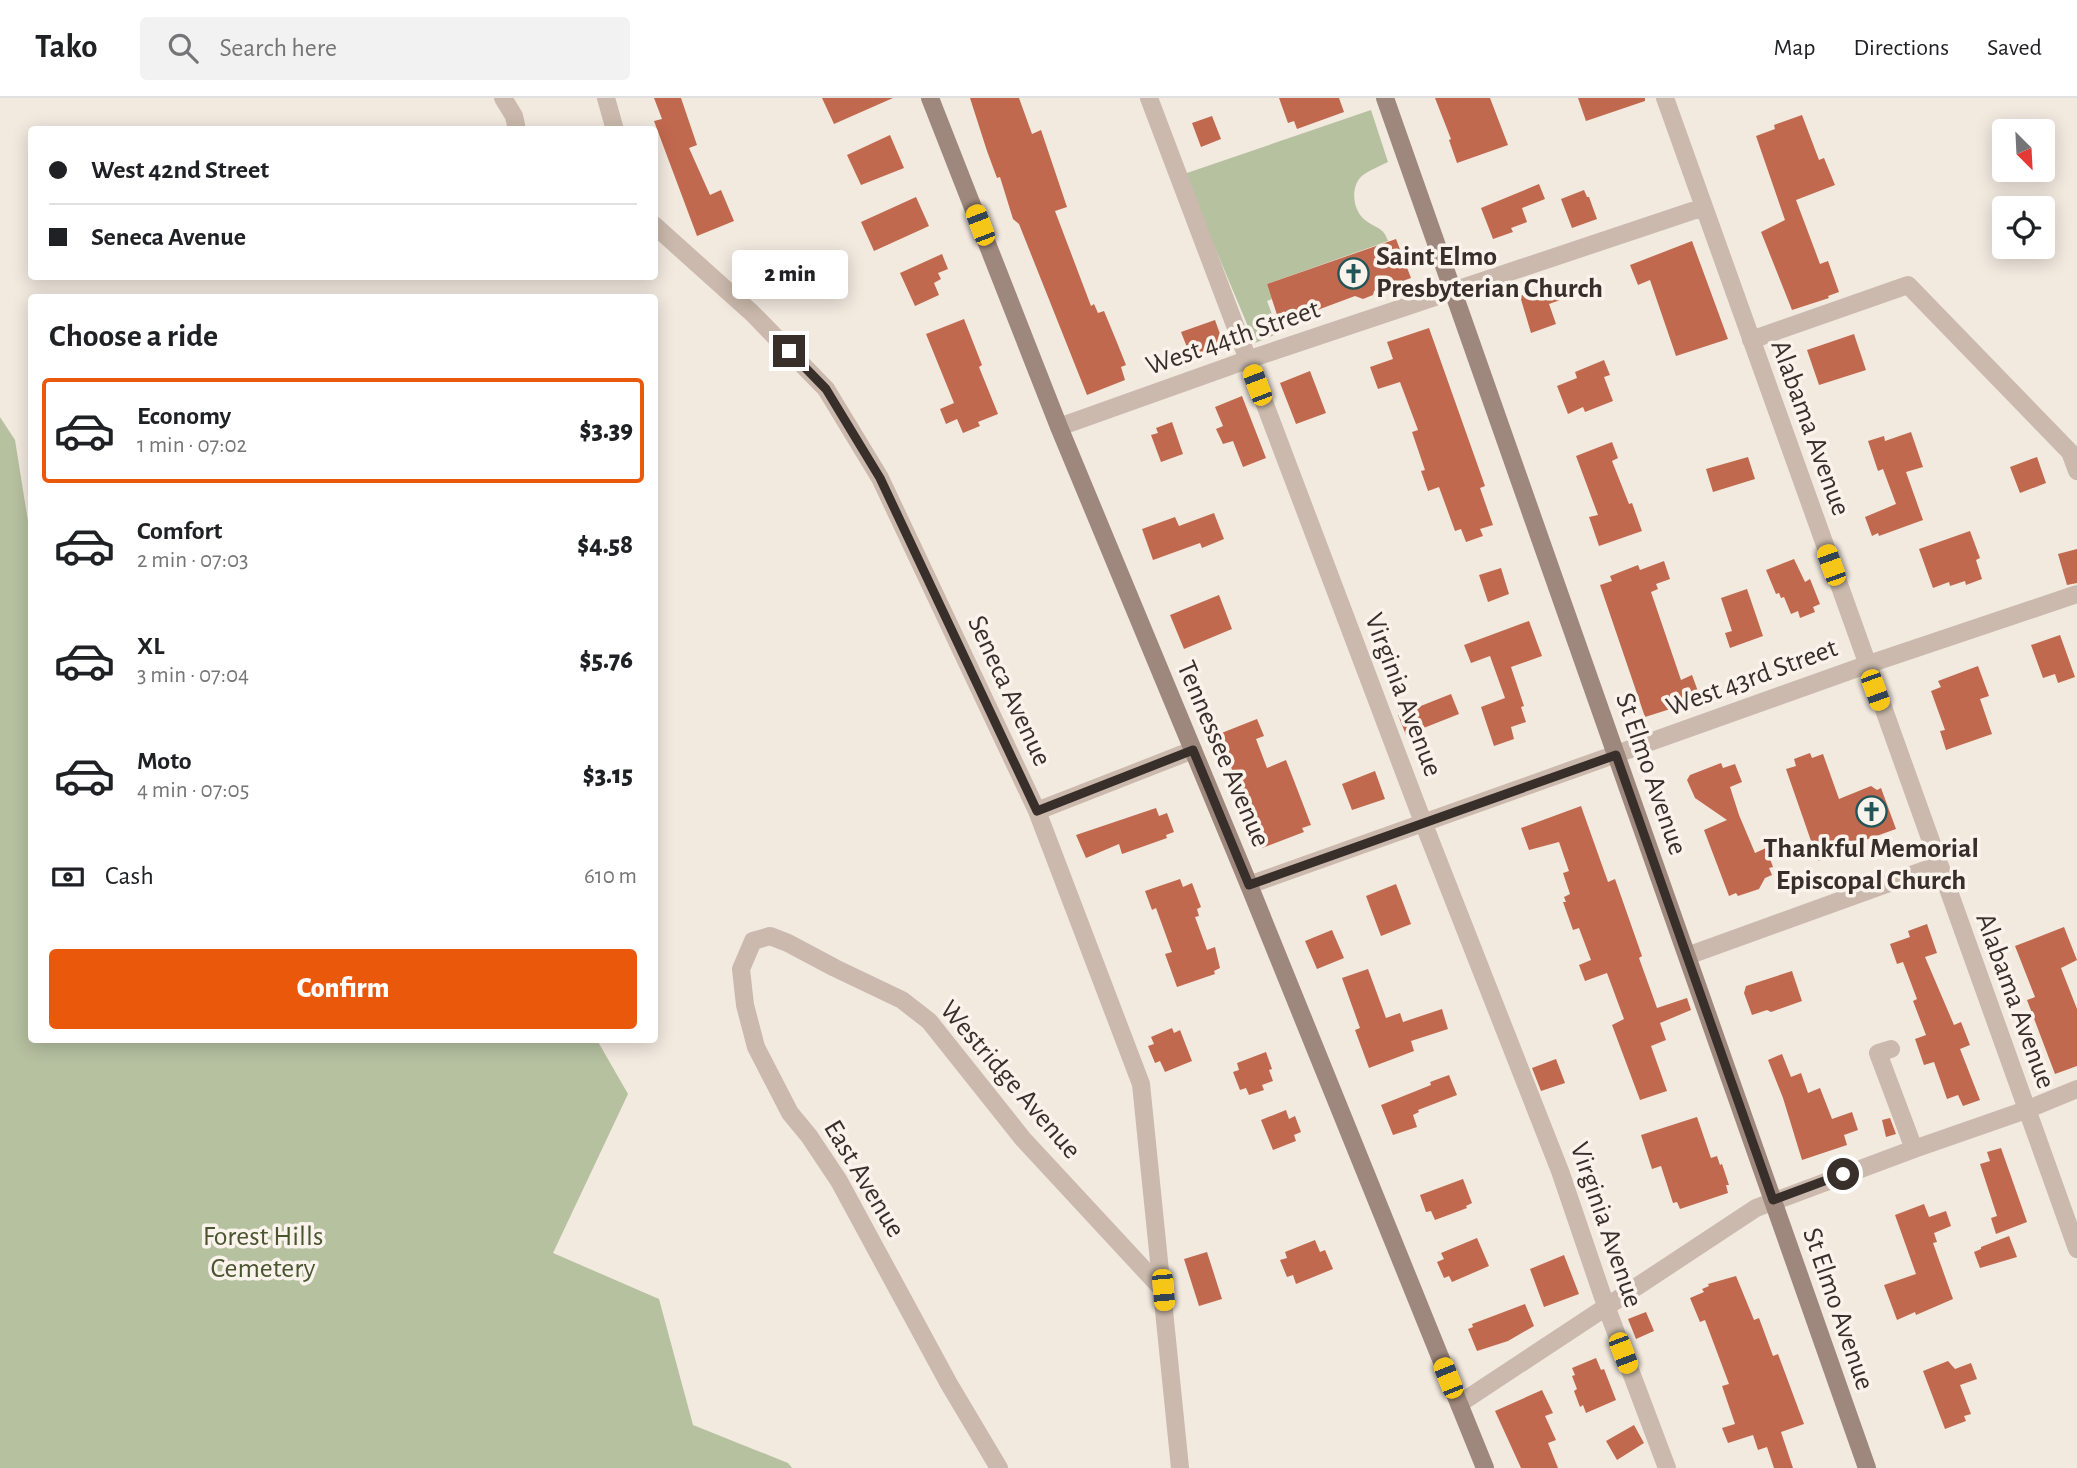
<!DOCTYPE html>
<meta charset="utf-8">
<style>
body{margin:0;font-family:"Alegreya Sans",sans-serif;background:#f2f2f2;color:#202124;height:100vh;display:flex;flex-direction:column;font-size:26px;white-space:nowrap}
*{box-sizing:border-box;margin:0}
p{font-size:23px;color:#757577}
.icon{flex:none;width:38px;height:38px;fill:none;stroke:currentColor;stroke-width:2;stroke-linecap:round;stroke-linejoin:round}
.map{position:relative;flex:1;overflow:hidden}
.details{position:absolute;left:28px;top:196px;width:630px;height:749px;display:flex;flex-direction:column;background:#fff;border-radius:7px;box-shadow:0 4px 18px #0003}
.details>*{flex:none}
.guide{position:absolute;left:28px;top:28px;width:630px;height:154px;border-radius:7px;box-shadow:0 4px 18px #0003;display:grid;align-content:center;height:154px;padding:0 21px;background:#fff}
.needle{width:46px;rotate:156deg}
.buttons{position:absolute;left:1992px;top:21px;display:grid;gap:14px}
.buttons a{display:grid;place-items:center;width:63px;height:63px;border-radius:7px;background:#fff;box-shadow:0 4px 18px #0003;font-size:35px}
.end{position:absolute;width:32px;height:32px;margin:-16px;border:9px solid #382e2a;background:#fff;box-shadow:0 0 0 4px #fff}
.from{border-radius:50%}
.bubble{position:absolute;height:49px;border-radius:7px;background:#fff;box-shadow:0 4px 18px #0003;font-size:23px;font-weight:800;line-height:49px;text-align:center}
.car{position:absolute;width:21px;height:42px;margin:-21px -10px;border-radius:9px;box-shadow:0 0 5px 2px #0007;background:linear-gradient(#f5c518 24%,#345 0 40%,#f5c518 0 76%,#345 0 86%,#f5c518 0)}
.guide b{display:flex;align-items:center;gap:24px;height:66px;font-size:26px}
.guide b+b{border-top:2px solid #e0e0e0}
.guide i{width:18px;height:18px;background:#202124}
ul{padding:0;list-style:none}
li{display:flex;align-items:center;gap:21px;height:105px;margin:0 14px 10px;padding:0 7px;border:4px solid transparent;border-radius:7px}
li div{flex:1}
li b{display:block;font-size:26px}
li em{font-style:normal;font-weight:800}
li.current{border-color:#ea580c}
li>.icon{width:63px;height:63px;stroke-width:1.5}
h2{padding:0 21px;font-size:32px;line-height:84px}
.pay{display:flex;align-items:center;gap:18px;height:77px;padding:0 21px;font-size:26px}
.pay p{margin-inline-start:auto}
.cta{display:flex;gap:14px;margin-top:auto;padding:14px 21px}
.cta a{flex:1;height:80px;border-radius:7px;background:#ea580c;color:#fff;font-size:28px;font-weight:800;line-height:80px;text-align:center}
header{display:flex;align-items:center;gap:42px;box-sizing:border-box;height:98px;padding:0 35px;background:#fff;border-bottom:2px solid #e0e0e0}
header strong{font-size:33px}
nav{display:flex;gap:38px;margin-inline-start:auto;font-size:24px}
.search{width:490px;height:63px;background:#f2f2f2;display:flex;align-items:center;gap:18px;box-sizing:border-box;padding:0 24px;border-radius:7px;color:#757577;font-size:26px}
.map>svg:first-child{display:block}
</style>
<header>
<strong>Tako</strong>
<div class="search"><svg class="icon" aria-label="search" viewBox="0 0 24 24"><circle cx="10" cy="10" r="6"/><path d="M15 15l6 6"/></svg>Search here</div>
<nav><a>Map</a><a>Directions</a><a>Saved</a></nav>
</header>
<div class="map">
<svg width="2077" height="1370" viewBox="0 0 2077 1370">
<rect width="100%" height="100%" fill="#f2e9df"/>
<path fill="#b6c1a0" d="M 1371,12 L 1388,64 C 1380,68 1370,72 1363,77 C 1350,87 1352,112 1365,122 C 1376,131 1383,128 1388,143 L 1267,186 L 1272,201 L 1267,203 L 1279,235 L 1255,245 L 1184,76 Z
M 0,319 L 15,342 L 31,442 L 32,942 L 597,942 L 628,996 L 553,1155 L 659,1201 L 693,1327 L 788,1365 L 792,1370 L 0,1370 Z"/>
<path fill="#c1694f" d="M 654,0 L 681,0 L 697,47 L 689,50 L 710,97 L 721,92 L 734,123 L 697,138 L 654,23 L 662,21 Z
M 822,0 L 893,0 L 834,26 Z
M 970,0 L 1019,0 L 1032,36 L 1041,32 L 1067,109 L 1055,113 L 1091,208 L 1094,206 L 1098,215 L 1104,213 L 1116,242 L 1126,267 L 1121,269 L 1125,282 L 1087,297 L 1019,126 L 1013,121 L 1000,79 L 997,80 L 987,53 Z
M 1279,0 L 1339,0 L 1344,14 L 1297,31 L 1294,23 L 1288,25 Z
M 1435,0 L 1490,0 L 1508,47 L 1457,65 L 1449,42 L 1451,41 Z
M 1578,0 L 1645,0 L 1645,3 L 1586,23 Z
M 1802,17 L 1819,62 L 1824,60 L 1835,87 L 1796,102 L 1820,166 L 1828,163 L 1839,194 L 1828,198 L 1829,200 L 1792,212 L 1761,134 L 1785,122 L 1756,38 L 1775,31 L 1774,27 Z
M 1212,18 L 1221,41 L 1201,49 L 1192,25 Z
M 890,37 L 904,70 L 861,87 L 847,57 Z
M 1539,86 L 1545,101 L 1522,110 L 1527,124 L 1511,130 L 1513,134 L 1493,141 L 1481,110 Z
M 1584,92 L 1587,99 L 1589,99 L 1597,121 L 1572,130 L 1561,101 Z
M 916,99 L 929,128 L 874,153 L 861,124 Z
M 1396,141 L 1411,180 L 1374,193 L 1373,197 L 1363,201 L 1355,198 L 1280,226 L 1267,186 Z
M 1692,143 L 1728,241 L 1676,258 L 1650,182 L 1638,187 L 1630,167 Z
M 942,156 L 948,171 L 938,175 L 941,181 L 934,185 L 939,197 L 915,208 L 900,175 Z
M 1557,184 L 1563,201 L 1549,206 L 1556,226 L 1531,235 L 1520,198 Z
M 964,221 L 982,267 L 979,269 L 998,316 L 978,324 L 980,328 L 963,335 L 957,321 L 946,326 L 940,311 L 954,305 L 926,236 Z
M 1215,222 L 1225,250 L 1192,262 L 1181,234 Z
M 1429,230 L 1485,388 L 1480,390 L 1493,427 L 1480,431 L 1483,438 L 1466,444 L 1461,431 L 1455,433 L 1439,389 L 1428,393 L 1421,373 L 1425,372 L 1412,334 L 1418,332 L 1400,284 L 1378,291 L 1370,269 L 1393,261 L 1387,244 Z
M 1854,236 L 1866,272 L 1819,287 L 1807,252 Z
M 1604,262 L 1610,277 L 1604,279 L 1613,303 L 1585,314 L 1583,309 L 1568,316 L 1557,288 L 1577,280 L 1575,274 Z
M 1310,273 L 1326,315 L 1296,326 L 1280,285 Z
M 1242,298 L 1266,360 L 1243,369 L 1233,343 L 1223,346 L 1216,331 L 1223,328 L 1215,309 Z
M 1172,324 L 1183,356 L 1161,364 L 1151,337 L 1158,335 L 1156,330 Z
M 1911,334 L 1923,369 L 1906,374 L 1923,422 L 1879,438 L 1878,435 L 1872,438 L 1865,419 L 1896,406 L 1883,371 L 1878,373 L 1868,343 L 1884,338 L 1885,343 Z
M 1612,344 L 1618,360 L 1612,363 L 1629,406 L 1632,405 L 1642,433 L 1599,448 L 1589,419 L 1598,417 L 1576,358 Z
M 1748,359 L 1755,381 L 1713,394 L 1706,371 Z
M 2037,359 L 2046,385 L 2020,395 L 2010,369 Z
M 1214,415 L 1224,441 L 1202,450 L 1200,445 L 1153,462 L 1142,431 L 1175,419 L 1179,428 Z
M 1970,433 L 1980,460 L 1976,462 L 1982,481 L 1966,487 L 1965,483 L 1950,488 L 1949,484 L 1933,490 L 1919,451 Z
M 2077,451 L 2077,485 L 2067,487 L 2058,456 Z
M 1794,461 L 1805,484 L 1810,481 L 1820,506 L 1813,509 L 1815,514 L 1800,520 L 1798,513 L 1791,516 L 1784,499 L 1781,500 L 1779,495 L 1776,496 L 1766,472 Z
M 1664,463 L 1670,481 L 1656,486 L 1658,491 L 1651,494 L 1681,582 L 1692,577 L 1699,596 L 1681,603 L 1683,607 L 1645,619 L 1600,487 L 1612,483 L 1610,478 L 1638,467 L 1640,472 Z
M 1501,470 L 1509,496 L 1488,504 L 1479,477 Z
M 1747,491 L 1763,538 L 1730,550 L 1725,535 L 1732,533 L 1721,500 Z
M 1219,497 L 1232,531 L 1184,551 L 1170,517 Z
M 1529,523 L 1542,558 L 1511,569 L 1524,608 L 1521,609 L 1526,624 L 1511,629 L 1514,641 L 1494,648 L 1481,609 L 1505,600 L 1490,558 L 1471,565 L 1464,547 Z
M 2060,537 L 2075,579 L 2058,585 L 2055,576 L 2043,580 L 2031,547 Z
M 1978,568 L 1989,598 L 1980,601 L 1992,636 L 1946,652 L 1940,633 L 1945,632 L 1931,593 L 1941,589 L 1938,583 Z
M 1451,596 L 1459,616 L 1406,637 L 1398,617 Z
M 1257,621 L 1264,638 L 1256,641 L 1267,670 L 1286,662 L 1311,727 L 1302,730 L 1304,734 L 1262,750 L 1248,709 L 1246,710 L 1219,636 Z
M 1810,655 L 1812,660 L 1823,656 L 1839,701 L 1871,688 L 1877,692 L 1881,690 L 1896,731 L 1854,746 L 1856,750 L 1818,763 L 1786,671 L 1796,668 L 1794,661 Z
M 1721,665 L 1723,670 L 1735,666 L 1742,684 L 1730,689 L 1739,717 L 1755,755 L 1766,750 L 1773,769 L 1769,770 L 1772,777 L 1765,780 L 1759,791 L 1738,798 L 1736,795 L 1729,798 L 1704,732 L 1727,722 L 1695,700 L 1687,682 L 1690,677 Z
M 1375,673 L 1385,701 L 1352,712 L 1342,686 Z
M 1581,708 L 1608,784 L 1615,781 L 1642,858 L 1639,860 L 1657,910 L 1687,900 L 1691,912 L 1660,925 L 1666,942 L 1651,948 L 1667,993 L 1640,1002 L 1612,927 L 1624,921 L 1607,875 L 1585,883 L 1579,867 L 1591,862 L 1579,830 L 1573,832 L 1563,804 L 1566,804 L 1564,799 L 1570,796 L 1563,775 L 1569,773 L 1559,744 L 1529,752 L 1521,730 Z
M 1156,710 L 1159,718 L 1167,715 L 1174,734 L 1166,737 L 1167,740 L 1122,756 L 1119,746 L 1086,760 L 1076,737 Z
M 1180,781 L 1183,789 L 1192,785 L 1201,809 L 1197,811 L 1199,818 L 1195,819 L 1207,852 L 1215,849 L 1220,870 L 1214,873 L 1215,876 L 1177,889 L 1165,856 L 1172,854 L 1156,810 L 1152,812 L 1145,793 Z
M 1396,786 L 1411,826 L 1381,838 L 1366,798 Z
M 1927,826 L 1937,855 L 1925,859 L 1954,927 L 1961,924 L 1970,947 L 1960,951 L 1980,1002 L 1963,1008 L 1958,997 L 1947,1001 L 1934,964 L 1924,967 L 1915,941 L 1926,937 L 1913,903 L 1917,901 L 1903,864 L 1897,866 L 1890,846 L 1910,839 L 1908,833 Z
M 2064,829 L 2077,862 L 2061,870 L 2077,911 L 2077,968 L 2055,976 L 2027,902 L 2035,899 L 2015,848 Z
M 1332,832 L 1344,860 L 1317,871 L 1305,843 Z
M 1368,871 L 1386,920 L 1400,915 L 1403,924 L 1442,911 L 1448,931 L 1411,943 L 1414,953 L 1369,970 L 1355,932 L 1360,930 L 1342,880 Z
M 1792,873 L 1802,903 L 1771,914 L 1767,912 L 1752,917 L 1744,895 L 1746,888 Z
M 1172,930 L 1174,935 L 1180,932 L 1192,963 L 1165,974 L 1160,963 L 1155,965 L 1148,948 L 1154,946 L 1151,939 Z
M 1266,954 L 1272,971 L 1269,972 L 1273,983 L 1262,987 L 1264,992 L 1249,997 L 1246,990 L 1240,992 L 1233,974 L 1239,972 L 1237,965 Z
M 1782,956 L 1791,979 L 1801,975 L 1808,995 L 1820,990 L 1832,1021 L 1852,1014 L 1858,1032 L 1844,1037 L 1847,1047 L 1802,1062 L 1783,1000 L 1768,962 Z
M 1556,961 L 1565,985 L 1541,993 L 1532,970 Z
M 1449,977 L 1457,997 L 1418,1012 L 1419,1014 L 1413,1017 L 1417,1029 L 1393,1037 L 1381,1007 L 1431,987 L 1430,984 Z
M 1286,1012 L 1289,1021 L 1295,1018 L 1301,1034 L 1294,1037 L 1296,1043 L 1273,1052 L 1261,1022 Z
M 1697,1019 L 1711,1060 L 1717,1058 L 1720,1067 L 1722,1066 L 1729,1087 L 1726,1087 L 1728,1095 L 1680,1111 L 1677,1104 L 1673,1105 L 1661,1068 L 1652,1071 L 1641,1037 Z
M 1890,1020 L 1896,1036 L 1886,1039 L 1882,1022 Z
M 2001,1050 L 2027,1124 L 1996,1136 L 1991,1120 L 1997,1118 L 1980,1066 L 1990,1063 L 1987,1054 Z
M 1463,1081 L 1472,1105 L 1466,1108 L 1467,1110 L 1435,1122 L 1431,1113 L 1426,1114 L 1420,1097 Z
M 1924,1106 L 1929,1119 L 1946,1113 L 1951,1128 L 1934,1135 L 1937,1144 L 1933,1145 L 1953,1201 L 1916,1217 L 1915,1214 L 1897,1222 L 1884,1187 L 1916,1176 L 1895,1117 Z
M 2009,1138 L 2017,1159 L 1980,1170 L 1974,1154 L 1981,1151 L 1981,1149 Z
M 1477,1140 L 1489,1168 L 1452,1184 L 1449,1178 L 1444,1180 L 1437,1164 L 1444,1161 L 1441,1155 Z
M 1315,1142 L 1320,1154 L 1325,1152 L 1333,1171 L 1296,1186 L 1293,1177 L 1287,1179 L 1280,1162 L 1287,1160 L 1285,1154 Z
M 1207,1154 L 1222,1201 L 1199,1208 L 1184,1161 Z
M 1564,1157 L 1579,1196 L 1544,1209 L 1530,1171 Z
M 1736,1178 L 1754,1222 L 1759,1220 L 1773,1258 L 1778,1256 L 1804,1326 L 1781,1334 L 1793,1370 L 1774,1370 L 1767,1349 L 1758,1352 L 1753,1337 L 1728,1345 L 1722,1330 L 1735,1326 L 1722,1288 L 1729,1286 L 1705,1222 L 1700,1224 L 1690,1200 L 1704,1194 L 1702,1191 L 1709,1188 L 1708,1186 Z
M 1525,1206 L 1534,1228 L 1508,1243 L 1477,1253 L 1468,1231 L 1473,1229 L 1472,1226 Z
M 1646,1214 L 1654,1233 L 1636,1241 L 1628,1221 Z
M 1596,1260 L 1601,1272 L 1604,1271 L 1616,1302 L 1586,1315 L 1583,1307 L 1580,1309 L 1574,1293 L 1577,1291 L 1572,1278 L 1575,1277 L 1572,1270 Z
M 1948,1263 L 1955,1271 L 1971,1265 L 1977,1281 L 1960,1287 L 1971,1316 L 1964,1318 L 1966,1323 L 1945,1331 L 1923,1273 Z
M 1542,1292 L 1553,1315 L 1545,1318 L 1556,1342 L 1548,1345 L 1558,1370 L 1521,1370 L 1495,1313 Z
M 1634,1327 L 1644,1345 L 1617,1362 L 1606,1343 Z"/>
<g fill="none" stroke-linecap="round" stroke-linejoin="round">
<path stroke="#cab9ac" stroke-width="18" d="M 503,0 L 514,18 L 517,32
M 606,0 L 615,32
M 1149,0 L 1423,724 L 1560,1073 L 1606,1208 L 1667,1370
M 1665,0 L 2077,1151
M 654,127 L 752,215 L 826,291 L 880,380 L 1037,713 L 1141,986 L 1180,1370
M 1751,242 L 1908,187 L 2070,354 L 2077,373
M 1059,329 L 1247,262 L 1704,109
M 1037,713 L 1193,652
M 1249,787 L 1866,567 L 2077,496
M 1687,858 L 1939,767
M 1891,951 L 1878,955 L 1914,1051
M 1459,1306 L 1756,1110 L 1914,1051 L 2026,1012 L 2077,991
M 999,1370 L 949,1286 L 839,1083 L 809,1038 L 790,1015 L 756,949 L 745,907 L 741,871 L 753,843 L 770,838 L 788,845 L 835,870 L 902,902 L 929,923 L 1023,1041 L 1163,1192"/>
<path stroke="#9e887d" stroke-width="18" d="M 930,0 L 1059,329 L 1249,787 L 1485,1370
M 1385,0 L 1867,1370"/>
</g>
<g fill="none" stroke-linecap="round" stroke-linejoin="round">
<path stroke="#382e2a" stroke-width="9" d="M 789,253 L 826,291 L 880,380 L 1037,713 L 1193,652 L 1249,787 L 1616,657 L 1773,1102 L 1843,1076"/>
</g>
<defs>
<symbol id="church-ring" viewBox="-11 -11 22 22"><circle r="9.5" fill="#faf3ec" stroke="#215558" stroke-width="1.5"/><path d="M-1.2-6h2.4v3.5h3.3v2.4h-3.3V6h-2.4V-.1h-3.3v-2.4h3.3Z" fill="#215558"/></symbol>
</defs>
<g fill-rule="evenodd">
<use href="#church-ring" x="1336" y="158" width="35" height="35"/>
<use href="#church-ring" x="1854" y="696" width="35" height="35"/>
</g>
<g text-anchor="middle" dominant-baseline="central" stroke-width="7" stroke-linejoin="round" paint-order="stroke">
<g font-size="28" font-weight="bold" fill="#382e2a" stroke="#faf3ec" text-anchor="start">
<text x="1376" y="159">Saint Elmo<tspan x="1376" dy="32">Presbyterian Church</tspan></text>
<text x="1871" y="751" text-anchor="middle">Thankful Memorial<tspan x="1871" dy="32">Episcopal Church</tspan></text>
</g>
<g font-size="28" fill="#382e2a" stroke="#faf3ec">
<text transform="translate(1233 240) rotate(-19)">West 44th Street</text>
<text transform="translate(1810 330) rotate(70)">Alabama Avenue</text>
<text transform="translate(1752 580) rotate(-20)">West 43rd Street</text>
<text transform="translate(1009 593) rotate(65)">Seneca Avenue</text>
<text transform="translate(1403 597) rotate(69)">Virginia Avenue</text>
<text transform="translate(1223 656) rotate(67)">Tennessee Avenue</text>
<text transform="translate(1651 676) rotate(71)">St Elmo Avenue</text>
<text transform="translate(2015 903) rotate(70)">Alabama Avenue</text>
<text transform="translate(1010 982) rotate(49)">Westridge Avenue</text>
<text transform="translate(864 1081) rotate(59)">East Avenue</text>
<text transform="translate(1606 1127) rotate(71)">Virginia Avenue</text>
<text transform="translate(1838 1211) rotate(71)">St Elmo Avenue</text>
</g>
<g font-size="28" fill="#48552f" stroke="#faf3ec">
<text x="263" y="1139">Forest Hills<tspan x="263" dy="32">Cemetery</tspan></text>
</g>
</g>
</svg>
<div class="buttons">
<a><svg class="needle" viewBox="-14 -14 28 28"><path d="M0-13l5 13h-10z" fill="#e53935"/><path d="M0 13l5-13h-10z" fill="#757577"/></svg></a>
<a><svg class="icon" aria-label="locate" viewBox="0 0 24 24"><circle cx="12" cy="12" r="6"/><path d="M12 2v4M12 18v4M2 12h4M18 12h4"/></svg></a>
</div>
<i class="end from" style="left:1843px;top:1076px"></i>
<i class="end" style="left:789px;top:253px"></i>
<div class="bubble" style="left:732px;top:152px;width:116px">2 min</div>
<i class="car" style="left:980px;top:127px;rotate:339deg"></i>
<i class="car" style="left:1257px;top:287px;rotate:339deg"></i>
<i class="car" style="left:1831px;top:467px;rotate:340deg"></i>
<i class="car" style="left:1875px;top:592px;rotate:160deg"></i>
<i class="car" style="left:1163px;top:1192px;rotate:175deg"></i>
<i class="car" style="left:1623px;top:1255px;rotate:159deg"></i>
<i class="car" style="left:1448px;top:1280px;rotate:338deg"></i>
<div class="guide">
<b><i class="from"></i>West 42nd Street</b>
<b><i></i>Seneca Avenue</b>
</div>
<section class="details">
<h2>Choose a ride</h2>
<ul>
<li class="current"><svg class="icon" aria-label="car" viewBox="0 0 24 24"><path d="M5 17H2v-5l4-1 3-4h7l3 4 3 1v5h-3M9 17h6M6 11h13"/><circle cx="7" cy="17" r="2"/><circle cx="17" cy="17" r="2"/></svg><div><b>Economy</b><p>1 min · 07:02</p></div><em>$3.39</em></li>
<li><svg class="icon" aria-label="car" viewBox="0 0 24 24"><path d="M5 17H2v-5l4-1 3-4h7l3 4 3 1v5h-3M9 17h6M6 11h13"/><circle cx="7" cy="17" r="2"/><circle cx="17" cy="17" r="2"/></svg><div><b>Comfort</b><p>2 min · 07:03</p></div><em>$4.58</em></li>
<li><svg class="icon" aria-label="car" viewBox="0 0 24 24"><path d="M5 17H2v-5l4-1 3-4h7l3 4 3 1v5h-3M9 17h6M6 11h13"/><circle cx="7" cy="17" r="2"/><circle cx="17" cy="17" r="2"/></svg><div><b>XL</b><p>3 min · 07:04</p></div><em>$5.76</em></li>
<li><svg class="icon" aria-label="car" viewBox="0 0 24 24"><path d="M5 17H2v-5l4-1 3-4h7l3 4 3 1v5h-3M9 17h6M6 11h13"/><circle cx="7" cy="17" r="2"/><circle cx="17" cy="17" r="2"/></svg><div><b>Moto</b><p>4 min · 07:05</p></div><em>$3.15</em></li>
</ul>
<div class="pay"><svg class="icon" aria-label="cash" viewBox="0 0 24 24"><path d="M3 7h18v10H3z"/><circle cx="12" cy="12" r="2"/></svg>Cash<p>610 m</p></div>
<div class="cta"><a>Confirm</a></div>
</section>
</div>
